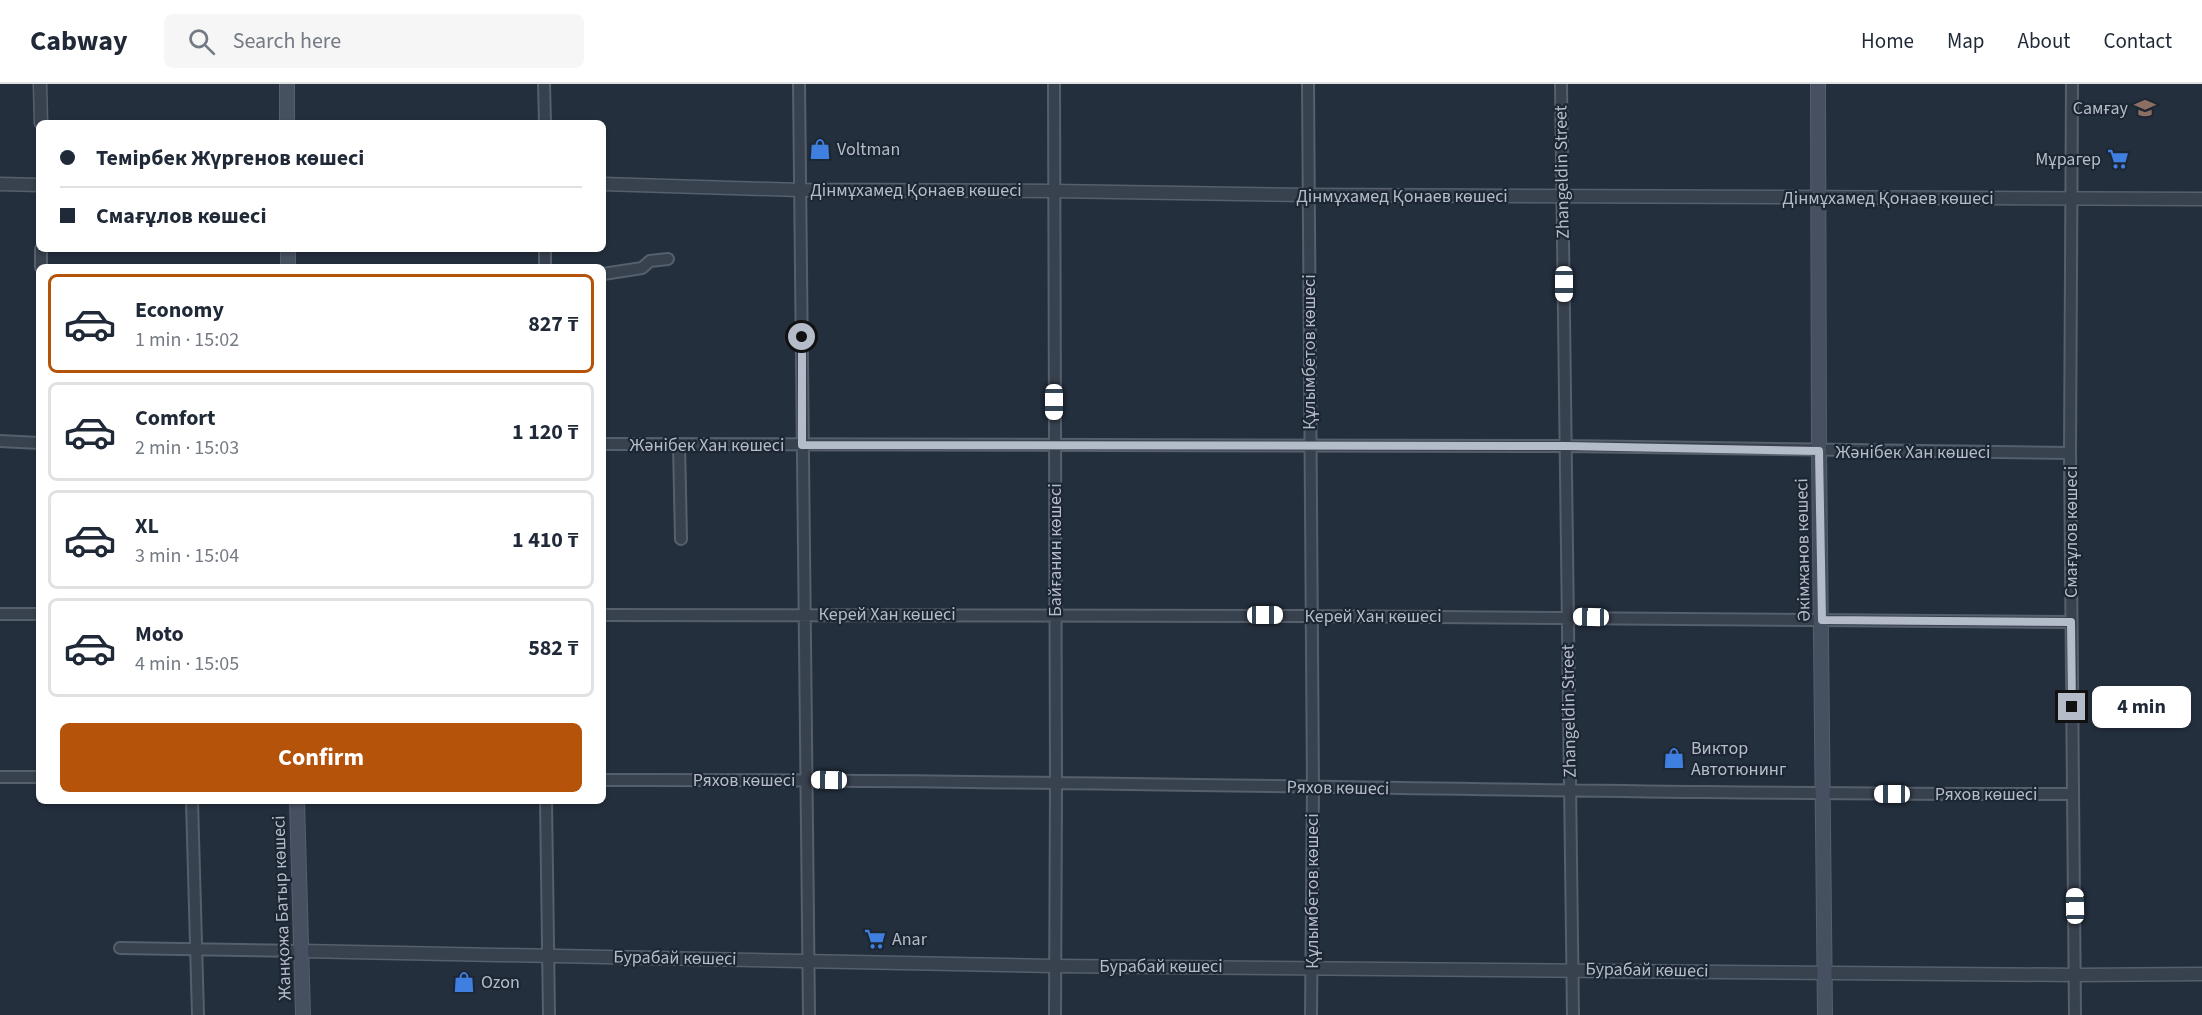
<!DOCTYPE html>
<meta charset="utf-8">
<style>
body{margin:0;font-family:"Source Sans 3",sans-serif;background:#f6f6f7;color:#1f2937;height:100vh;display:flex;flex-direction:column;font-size:22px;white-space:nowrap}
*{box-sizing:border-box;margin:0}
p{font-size:20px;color:#747a83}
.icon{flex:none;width:33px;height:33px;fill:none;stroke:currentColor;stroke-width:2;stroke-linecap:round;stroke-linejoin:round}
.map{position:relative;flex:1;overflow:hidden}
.drawer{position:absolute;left:36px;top:180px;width:570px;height:540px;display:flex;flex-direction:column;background:#fff;border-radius:9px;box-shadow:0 2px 4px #0004}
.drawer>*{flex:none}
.banner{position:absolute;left:36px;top:36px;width:570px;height:132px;border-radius:9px;box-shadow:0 2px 4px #0004;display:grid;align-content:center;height:132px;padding:0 24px;background:#fff}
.end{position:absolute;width:27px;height:27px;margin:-14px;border:8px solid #b4bcc9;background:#111;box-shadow:0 0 0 3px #111}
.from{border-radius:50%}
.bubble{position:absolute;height:42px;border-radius:9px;background:#fff;box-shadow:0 2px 4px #0004;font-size:20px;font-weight:700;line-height:42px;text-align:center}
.car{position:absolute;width:18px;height:36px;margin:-18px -9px;border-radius:8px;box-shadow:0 0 4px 2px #0007;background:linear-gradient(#fff 24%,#345 0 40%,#fff 0 76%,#345 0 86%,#fff 0)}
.banner b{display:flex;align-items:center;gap:21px;height:57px;font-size:22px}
.banner b+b{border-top:2px solid #e0e1e3}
.banner i{width:15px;height:15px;background:#1f2937}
ul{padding:10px 0 0;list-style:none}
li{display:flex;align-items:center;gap:18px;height:99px;margin:0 12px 9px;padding:0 12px;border:3px solid #e0e1e3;border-radius:9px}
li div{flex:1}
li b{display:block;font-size:22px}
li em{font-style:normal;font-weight:700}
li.selected{border-color:#b45309}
li>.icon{width:54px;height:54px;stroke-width:1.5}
.primary-button{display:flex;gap:12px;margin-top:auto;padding:12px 24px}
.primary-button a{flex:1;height:69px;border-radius:9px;background:#b45309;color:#fff;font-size:24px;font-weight:700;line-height:69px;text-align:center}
header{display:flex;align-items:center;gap:36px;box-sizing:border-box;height:84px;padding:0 30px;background:#fff;border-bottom:2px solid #e0e1e3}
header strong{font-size:28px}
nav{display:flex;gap:33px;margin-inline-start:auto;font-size:21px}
.search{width:420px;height:54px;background:#f6f6f7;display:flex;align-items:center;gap:15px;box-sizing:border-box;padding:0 21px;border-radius:9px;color:#747a83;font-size:22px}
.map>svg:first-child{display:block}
</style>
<header>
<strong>Cabway</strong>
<div class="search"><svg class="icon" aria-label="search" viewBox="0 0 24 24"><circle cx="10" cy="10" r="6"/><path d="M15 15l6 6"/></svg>Search here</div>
<nav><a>Home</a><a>Map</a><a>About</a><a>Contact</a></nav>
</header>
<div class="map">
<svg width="2202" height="931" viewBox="0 0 2202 931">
<rect width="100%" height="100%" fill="#242f3e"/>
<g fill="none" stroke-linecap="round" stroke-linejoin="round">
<defs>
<path id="minor" d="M 544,0 L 545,39
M 799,0 L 809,931
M 1054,0 L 1056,699 L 1055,931
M 1308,0 L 1313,704 L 1311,931
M 1561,0 L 1573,931
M 2072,0 L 2070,369 L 2075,931
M 41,165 L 41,183
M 545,183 L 545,165
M 603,190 L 642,184 L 650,177 L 668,175
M 0,357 L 39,359
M 603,360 L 1566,362 L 2070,369
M 679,360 L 681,455
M 0,530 L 39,530
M 603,531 L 1311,532 L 2071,538
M 0,693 L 39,693
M 603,696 C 1093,695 1583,711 2073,710
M 192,717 L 198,931
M 546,717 L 549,931
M 120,864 L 302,867"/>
<path id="tertiary" d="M 40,0 L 41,39
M 0,100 L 39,101
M 603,100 L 800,106 L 1054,107 L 1309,111 L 2202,115
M 302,867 L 1054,882 L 2076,891 L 2202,890"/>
<path id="secondary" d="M 287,0 L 287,39
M 1818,0 L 1819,367 L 1825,931
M 288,165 L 288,183
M 297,717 L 303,931"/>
</defs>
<use href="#minor" stroke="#565f6c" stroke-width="14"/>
<use href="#tertiary" stroke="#565f6c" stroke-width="15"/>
<use href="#secondary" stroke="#565f6c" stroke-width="16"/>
<use href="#minor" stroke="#38414e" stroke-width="10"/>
<use href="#tertiary" stroke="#38414e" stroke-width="12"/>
<use href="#secondary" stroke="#465061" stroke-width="14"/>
</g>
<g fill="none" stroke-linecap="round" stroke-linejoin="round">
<path stroke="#b4bcc9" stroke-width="8" d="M 802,253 L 802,361 L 1566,362 L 1819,367 L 1822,536 L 2071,538 L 2072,623"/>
</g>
<defs>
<symbol id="school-bare" viewBox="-9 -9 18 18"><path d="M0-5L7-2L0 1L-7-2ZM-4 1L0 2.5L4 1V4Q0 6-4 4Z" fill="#8d6e63" stroke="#1d2633" stroke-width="2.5" paint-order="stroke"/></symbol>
<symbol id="shop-bare" viewBox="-9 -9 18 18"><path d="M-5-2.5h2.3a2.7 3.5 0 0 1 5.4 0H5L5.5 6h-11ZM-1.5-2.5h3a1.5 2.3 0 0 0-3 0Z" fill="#3f7fe0" stroke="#1d2633" stroke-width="2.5" paint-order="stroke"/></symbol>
<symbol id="supermarket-bare" viewBox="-9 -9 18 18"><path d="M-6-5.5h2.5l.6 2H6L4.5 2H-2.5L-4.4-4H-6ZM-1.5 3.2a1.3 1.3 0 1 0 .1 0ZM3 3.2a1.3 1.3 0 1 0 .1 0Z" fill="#3f7fe0" stroke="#1d2633" stroke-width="2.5" paint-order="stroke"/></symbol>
</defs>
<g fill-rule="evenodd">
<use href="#school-bare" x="2130" y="9" width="30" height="30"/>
<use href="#shop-bare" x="805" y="50" width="30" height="30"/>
<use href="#supermarket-bare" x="2103" y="60" width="30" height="30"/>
<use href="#shop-bare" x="1659" y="659" width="30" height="30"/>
<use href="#supermarket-bare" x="860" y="840" width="30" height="30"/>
<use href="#shop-bare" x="449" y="883" width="30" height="30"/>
</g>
<g text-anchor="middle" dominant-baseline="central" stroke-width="4.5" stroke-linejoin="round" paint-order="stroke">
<g font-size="18" fill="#b4bcc9" stroke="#1d2633" text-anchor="start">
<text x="2128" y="24" text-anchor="end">Самғау</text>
<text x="837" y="65">Voltman</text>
<text x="2101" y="75" text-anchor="end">Мұрагер</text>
<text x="1691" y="664">Виктор<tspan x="1691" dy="21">Автотюнинг</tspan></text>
<text x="892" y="855">Anar</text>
<text x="481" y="898">Ozon</text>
</g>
<g font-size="18" fill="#b4bcc9" stroke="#1d2633">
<text transform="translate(1562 88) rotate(-91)">Zhangeldin Street</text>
<text x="916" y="106">Дінмұхамед Қонаев көшесі</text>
<text x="1402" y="112">Дінмұхамед Қонаев көшесі</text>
<text x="1888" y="114">Дінмұхамед Қонаев көшесі</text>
<text transform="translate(1309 268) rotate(-90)">Құлымбетов көшесі</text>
<text x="707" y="361">Жәнібек Хан көшесі</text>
<text x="1913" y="368">Жәнібек Хан көшесі</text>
<text transform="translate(2071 448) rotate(-90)">Смағұлов көшесі</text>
<text transform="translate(1055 466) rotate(-90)">Байғанин көшесі</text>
<text transform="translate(1803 466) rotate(-91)">Әкімжанов көшесі</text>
<text x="887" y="530">Керей Хан көшесі</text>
<text x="1373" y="532">Керей Хан көшесі</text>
<text transform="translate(1569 627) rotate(-91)">Zhangeldin Street</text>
<text x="744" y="696">Ряхов көшесі</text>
<text transform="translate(1338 704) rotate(1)">Ряхов көшесі</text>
<text x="1986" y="710">Ряхов көшесі</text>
<text transform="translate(1312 807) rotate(-90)">Құлымбетов көшесі</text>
<text transform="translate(282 824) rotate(-92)">Жанқожа Батыр көшесі</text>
<text transform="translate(675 874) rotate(1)">Бурабай көшесі</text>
<text x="1161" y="882">Бурабай көшесі</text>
<text transform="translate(1647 886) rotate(1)">Бурабай көшесі</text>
</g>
</g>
</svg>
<i class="end from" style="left:802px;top:253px"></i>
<i class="end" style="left:2072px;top:623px"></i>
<div class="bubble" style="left:2092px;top:602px;width:99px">4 min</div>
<i class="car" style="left:1564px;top:200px;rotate:180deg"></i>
<i class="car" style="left:1054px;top:318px;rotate:180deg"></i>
<i class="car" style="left:1265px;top:531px;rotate:90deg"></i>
<i class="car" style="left:1591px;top:533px;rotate:271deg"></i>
<i class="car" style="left:829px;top:696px;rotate:271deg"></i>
<i class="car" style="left:1892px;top:710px;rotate:270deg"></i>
<i class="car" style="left:2075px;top:822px;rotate:359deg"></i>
<div class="banner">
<b><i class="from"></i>Темірбек Жүргенов көшесі</b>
<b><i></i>Смағұлов көшесі</b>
</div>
<section class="drawer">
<ul>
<li class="selected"><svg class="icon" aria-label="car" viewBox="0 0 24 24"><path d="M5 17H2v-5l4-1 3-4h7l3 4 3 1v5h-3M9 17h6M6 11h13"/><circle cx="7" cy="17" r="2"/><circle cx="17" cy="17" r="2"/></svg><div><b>Economy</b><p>1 min · 15:02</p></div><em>827 ₸</em></li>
<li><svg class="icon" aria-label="car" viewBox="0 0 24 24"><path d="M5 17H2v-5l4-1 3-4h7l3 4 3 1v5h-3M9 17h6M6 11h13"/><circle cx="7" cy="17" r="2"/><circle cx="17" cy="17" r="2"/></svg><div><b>Comfort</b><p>2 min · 15:03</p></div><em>1 120 ₸</em></li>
<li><svg class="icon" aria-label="car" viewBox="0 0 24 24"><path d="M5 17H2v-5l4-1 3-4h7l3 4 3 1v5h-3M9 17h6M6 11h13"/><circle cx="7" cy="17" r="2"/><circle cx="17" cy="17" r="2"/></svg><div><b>XL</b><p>3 min · 15:04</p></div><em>1 410 ₸</em></li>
<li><svg class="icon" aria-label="car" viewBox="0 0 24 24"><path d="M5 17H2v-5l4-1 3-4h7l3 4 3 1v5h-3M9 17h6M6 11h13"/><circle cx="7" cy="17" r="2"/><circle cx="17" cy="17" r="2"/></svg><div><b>Moto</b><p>4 min · 15:05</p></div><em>582 ₸</em></li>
</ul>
<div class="primary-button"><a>Confirm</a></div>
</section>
</div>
